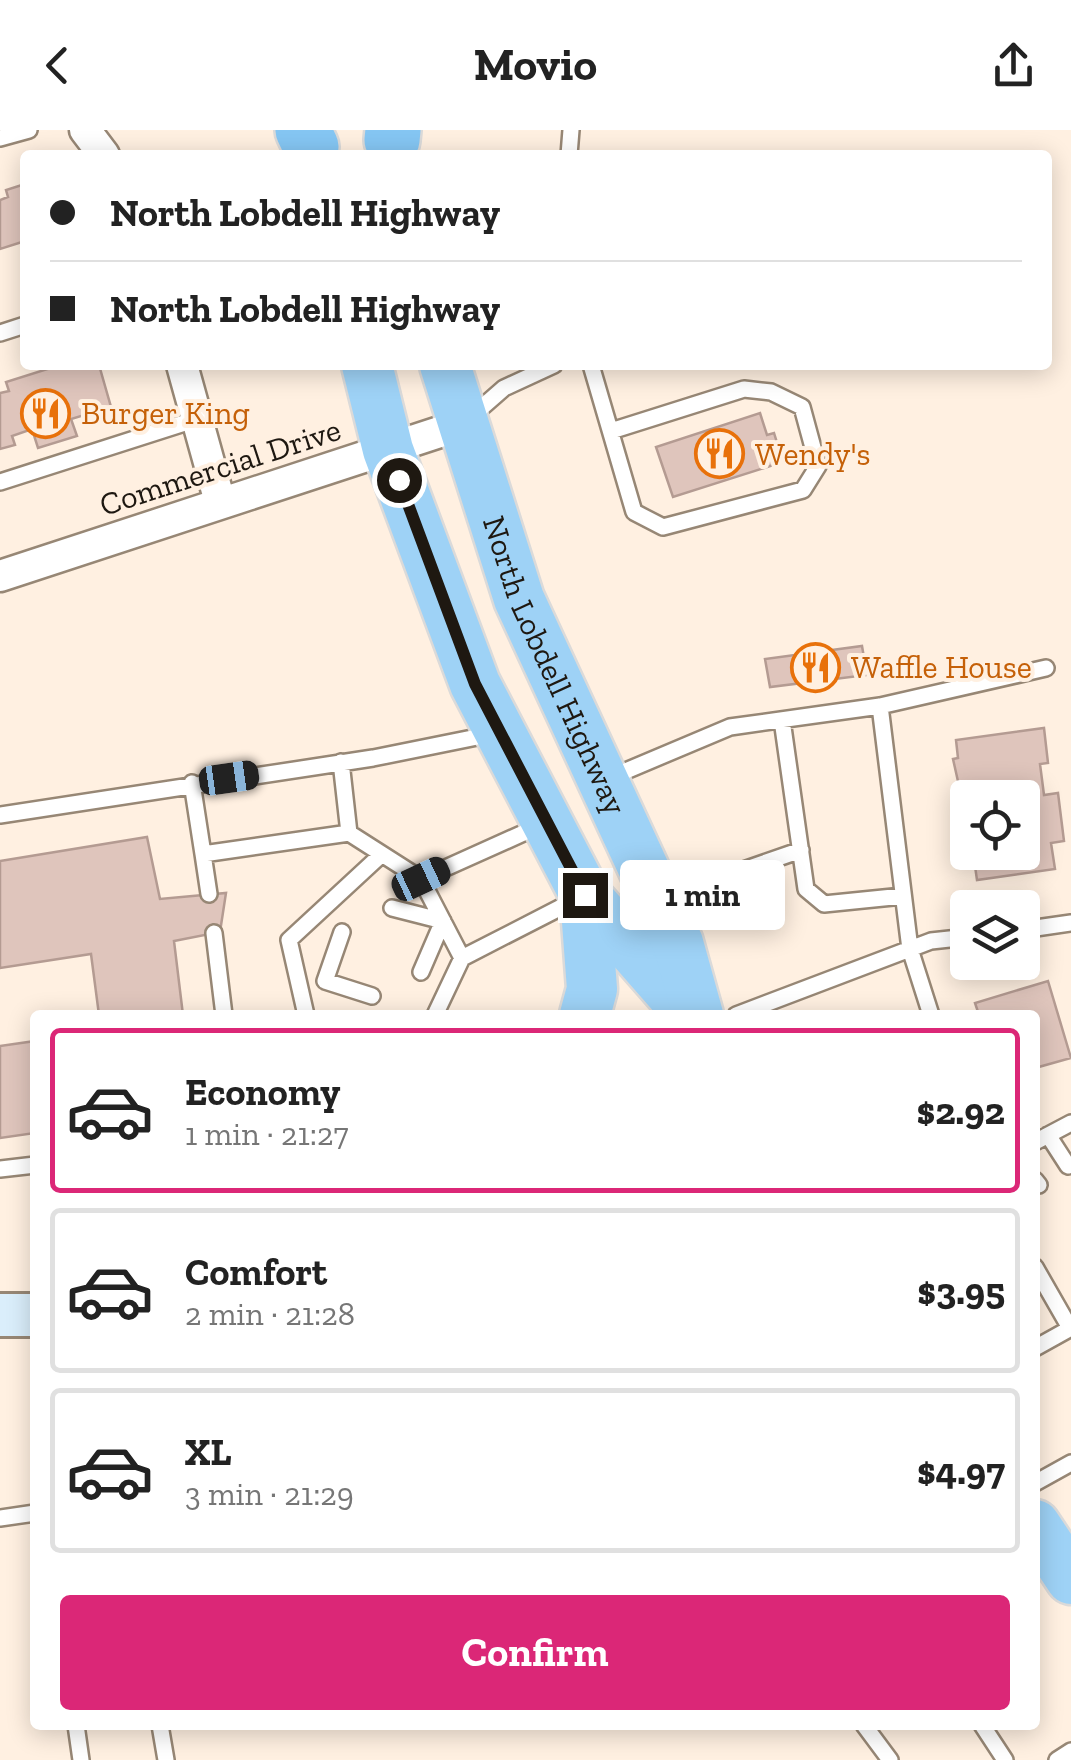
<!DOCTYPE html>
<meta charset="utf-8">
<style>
body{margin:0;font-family:"Zilla Slab",serif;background:#f6f6f6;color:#222;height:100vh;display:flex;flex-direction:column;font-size:38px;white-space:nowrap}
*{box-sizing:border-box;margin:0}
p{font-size:32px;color:#767676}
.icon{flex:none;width:55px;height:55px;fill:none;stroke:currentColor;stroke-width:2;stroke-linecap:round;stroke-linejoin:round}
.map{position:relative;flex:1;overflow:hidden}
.sheet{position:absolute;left:30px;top:880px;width:1010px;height:720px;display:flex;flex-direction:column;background:#fff;border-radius:10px;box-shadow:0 5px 25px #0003}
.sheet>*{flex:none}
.hud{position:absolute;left:20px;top:20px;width:1032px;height:220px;border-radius:10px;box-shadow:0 5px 25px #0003;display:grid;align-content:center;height:220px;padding:0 30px;background:#fff}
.tools{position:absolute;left:950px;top:650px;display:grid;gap:20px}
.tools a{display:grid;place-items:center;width:90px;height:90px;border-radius:10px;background:#fff;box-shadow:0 5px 25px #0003;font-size:50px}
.end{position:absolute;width:45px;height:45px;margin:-22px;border:12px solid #1e1811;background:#fff;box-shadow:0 0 0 5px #fff}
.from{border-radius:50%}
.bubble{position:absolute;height:70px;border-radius:10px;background:#fff;box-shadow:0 5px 25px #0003;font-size:32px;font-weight:800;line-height:70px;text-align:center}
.car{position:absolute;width:30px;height:60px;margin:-30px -15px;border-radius:12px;box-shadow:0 0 8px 2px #0007;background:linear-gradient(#222 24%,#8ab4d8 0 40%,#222 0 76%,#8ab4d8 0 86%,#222 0)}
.hud b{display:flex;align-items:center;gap:35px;height:95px;font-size:38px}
.hud b+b{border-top:2px solid #e0e0e0}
.hud i{width:25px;height:25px;background:#222}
ul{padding:18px 0 0;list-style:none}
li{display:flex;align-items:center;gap:30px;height:165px;margin:0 20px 15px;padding:0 10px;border:5px solid #e0e0e0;border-radius:10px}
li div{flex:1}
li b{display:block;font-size:38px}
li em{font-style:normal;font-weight:800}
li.active{border-color:#db2777}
li>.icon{width:90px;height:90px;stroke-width:1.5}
.primary-button{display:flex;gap:20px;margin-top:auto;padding:20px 30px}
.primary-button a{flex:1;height:115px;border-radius:10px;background:#db2777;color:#fff;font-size:40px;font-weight:800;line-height:115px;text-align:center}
header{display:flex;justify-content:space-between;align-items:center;height:130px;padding:0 30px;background:#fff;font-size:45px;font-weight:800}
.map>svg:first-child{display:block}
</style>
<header><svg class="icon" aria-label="back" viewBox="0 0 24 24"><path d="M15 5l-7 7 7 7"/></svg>Movio<svg class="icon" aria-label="share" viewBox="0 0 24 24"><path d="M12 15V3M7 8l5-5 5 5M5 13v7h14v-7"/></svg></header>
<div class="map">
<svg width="1071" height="1630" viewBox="0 0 1071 1630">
<rect width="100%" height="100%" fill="#fff0e1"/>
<path fill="#dfc5bc" stroke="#b49b92" stroke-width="2.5" d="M 25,54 L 25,111 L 0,119 L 0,70 L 8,67 L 6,60 Z
M 60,235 L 99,235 L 111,277 L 71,289 L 77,306 L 38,318 L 32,299 L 12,306 L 15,315 L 0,319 L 0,263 L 9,261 L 6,252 Z
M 760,283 L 767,305 L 774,303 L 783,332 L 673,367 L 656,317 Z
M 862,516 L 867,545 L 770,557 L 765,529 Z
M 1044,598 L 1048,633 L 1040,634 L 1044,665 L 1058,663 L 1064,711 L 1051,713 L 1055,739 L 977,750 L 975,736 L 967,738 L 963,712 L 968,711 L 968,722 L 1022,722 L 1022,668 L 968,668 L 968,696 L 953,629 L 958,628 L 956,610 Z
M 147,707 L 160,769 L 226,763 L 220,802 L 174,811 L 183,885 L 99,885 L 91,824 L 0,838 L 0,731 Z
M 1048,851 L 1071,928 L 1035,938 L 1035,885 L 979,885 L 975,873 Z
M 35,911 L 35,1003 L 0,1008 L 0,916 Z"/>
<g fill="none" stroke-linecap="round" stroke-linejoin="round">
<defs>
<path id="service" d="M 0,8 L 29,0
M 569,25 L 571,0
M 0,203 L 25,195
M 591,235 L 634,382 L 663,397 L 803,360 L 818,336 L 802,277 L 771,262 L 744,259 L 611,301
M 472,286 L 504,258 L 554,235
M 0,352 L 197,289
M 880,576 L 910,819 L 931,885
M 782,590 L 806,759 L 824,774 L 903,766
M 609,648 L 730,597 L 880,576 L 1046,538
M 192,653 L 203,724 L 349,703 L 341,632
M 0,685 L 373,628 L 492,604
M 349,703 L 421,749 L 462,828 L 435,885
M 203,724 L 209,764
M 421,749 L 539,696
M 663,768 L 801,720
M 392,778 L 443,791 L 421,842
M 1022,800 L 1071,793
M 342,802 L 325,851 L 372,866
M 214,803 L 224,885
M 462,828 L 577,769
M 306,885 L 289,810 L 382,724
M 736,885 L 931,811 L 968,807
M 1048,1005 L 1068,1036
M 1035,1012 L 1071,993
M 0,1039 L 35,1035
M 1035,1050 L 1039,1055
M 1035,1137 L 1070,1198
M 1035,1218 L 1071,1198
M 1035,1353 L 1071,1333
M 0,1388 L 35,1383
M 76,1595 L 81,1630
M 160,1595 L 166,1630
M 864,1595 L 890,1630
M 982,1595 L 1005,1630
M 1057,1630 L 1071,1621"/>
<path id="minor" d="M 85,0 L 104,25
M 182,235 L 220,372
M 0,446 L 461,295"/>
<path id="secondary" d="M 0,1185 L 35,1185"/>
<g id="trunk">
<path d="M 367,235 L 388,320 L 475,554 L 585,765 L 690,885"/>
<path id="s1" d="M 445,235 L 519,469 L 678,813 L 698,885"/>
<path d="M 585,765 L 592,859 L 585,885"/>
<path d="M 1035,1395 L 1071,1449"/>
</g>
<path id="motorway" d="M 303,0 L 311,17
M 392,10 L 393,0"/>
</defs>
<use href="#service" stroke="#978775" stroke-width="20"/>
<use href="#minor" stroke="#978775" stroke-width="35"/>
<use href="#secondary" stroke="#978775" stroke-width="48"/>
<use href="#trunk" stroke="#dbdad9" stroke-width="55"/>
<use href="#motorway" stroke="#dbdad9" stroke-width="60"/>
<use href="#service" stroke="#fff" stroke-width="15"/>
<use href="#minor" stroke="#fff" stroke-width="30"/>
<use href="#secondary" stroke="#daeefb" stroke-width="42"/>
<use href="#trunk" stroke="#9ed2f6" stroke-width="50"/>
<use href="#motorway" stroke="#85c6f3" stroke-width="55"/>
</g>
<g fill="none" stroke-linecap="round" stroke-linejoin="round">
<path stroke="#1e1811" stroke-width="12" d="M 399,350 L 475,554 L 585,765"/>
</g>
<defs>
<symbol id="restaurant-ring" viewBox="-11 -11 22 22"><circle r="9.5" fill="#fff0e1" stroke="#e8710a" stroke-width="1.5"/><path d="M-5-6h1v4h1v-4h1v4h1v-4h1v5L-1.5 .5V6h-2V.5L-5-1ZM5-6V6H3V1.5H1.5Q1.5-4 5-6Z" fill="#e8710a"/></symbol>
</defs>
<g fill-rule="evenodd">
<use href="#restaurant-ring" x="18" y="256" width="55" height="55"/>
<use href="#restaurant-ring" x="692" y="296" width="55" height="55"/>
<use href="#restaurant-ring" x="788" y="510" width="55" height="55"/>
</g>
<g text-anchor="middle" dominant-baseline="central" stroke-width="8" stroke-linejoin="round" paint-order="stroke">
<g font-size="32" fill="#c56008" stroke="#fff0e1" text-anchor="start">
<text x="81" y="283">Burger King</text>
<text x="755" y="324">Wendy's</text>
<text x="851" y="537">Waffle House</text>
</g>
<g font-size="32" fill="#1e1811" stroke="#fff0e1">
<text transform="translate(220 337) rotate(-18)">Commercial Drive</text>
<text stroke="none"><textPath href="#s1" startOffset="320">North Lobdell Highway</textPath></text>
</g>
</g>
</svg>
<div class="tools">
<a><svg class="icon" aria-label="locate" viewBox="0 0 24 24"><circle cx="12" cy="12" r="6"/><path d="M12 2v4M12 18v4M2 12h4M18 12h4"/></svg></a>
<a><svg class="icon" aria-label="layers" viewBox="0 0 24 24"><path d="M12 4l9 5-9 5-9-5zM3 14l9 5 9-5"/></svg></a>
</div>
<i class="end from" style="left:399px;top:350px"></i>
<i class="end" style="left:585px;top:765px"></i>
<div class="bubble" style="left:620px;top:730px;width:165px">1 min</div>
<i class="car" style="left:229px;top:648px;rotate:82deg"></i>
<i class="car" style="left:421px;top:749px;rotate:65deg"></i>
<div class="hud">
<b><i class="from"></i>North Lobdell Highway</b>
<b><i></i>North Lobdell Highway</b>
</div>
<section class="sheet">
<ul>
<li class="active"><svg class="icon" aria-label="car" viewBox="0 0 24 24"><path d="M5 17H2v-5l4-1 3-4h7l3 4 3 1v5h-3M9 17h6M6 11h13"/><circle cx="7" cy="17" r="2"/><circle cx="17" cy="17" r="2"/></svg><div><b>Economy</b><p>1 min · 21:27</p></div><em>$2.92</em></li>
<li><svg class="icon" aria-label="car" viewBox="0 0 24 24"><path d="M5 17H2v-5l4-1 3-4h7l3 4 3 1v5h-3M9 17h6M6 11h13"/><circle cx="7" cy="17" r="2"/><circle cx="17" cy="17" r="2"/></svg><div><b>Comfort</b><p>2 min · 21:28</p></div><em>$3.95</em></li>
<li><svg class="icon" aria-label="car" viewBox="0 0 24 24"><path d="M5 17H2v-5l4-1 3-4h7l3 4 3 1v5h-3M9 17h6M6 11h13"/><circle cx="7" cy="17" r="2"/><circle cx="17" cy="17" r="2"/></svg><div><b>XL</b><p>3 min · 21:29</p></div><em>$4.97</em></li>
</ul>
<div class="primary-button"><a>Confirm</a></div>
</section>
</div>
